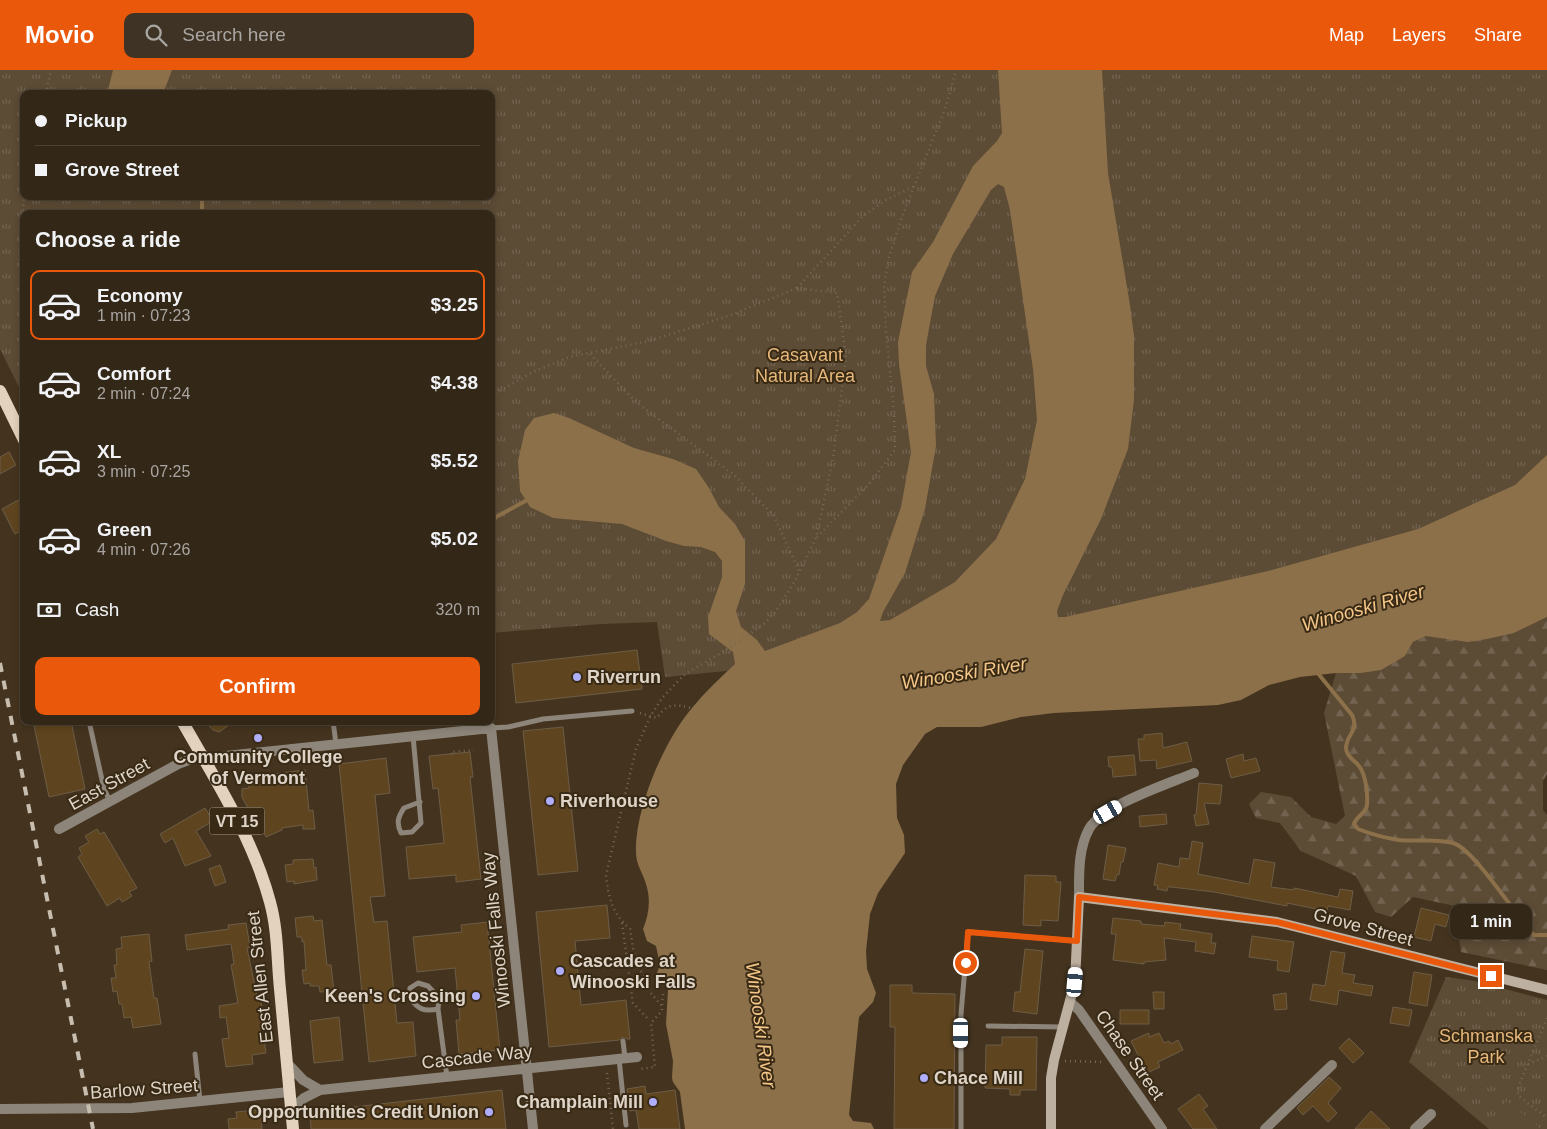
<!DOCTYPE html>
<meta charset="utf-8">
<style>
body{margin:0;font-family:Arial,sans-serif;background:#3e3324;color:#f1f3f6;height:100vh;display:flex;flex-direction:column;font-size:19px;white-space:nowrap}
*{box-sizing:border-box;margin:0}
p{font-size:16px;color:#a9a5a1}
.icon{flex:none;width:28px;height:28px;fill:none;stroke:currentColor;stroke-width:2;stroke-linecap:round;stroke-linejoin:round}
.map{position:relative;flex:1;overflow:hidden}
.details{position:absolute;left:20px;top:140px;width:475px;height:515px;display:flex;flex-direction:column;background:#332717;border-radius:10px;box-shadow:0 2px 8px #0003,0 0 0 1px #4e4436}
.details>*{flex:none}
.guide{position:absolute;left:20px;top:20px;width:475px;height:110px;border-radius:10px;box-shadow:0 2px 8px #0003,0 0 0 1px #4e4436;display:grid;align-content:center;height:110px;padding:0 15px;background:#332717}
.end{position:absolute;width:22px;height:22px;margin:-11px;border:6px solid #ea580c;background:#fff;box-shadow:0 0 0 2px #fff}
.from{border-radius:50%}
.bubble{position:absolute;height:35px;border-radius:10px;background:#332717;box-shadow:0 2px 8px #0003,0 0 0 1px #4e4436;font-size:16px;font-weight:800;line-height:35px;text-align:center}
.car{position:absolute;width:15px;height:30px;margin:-15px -8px;border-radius:6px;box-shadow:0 0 4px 1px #0007;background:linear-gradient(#fff 24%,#345 0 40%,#fff 0 76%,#345 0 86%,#fff 0)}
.guide b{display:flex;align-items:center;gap:18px;height:48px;font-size:19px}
.guide b+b{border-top:1px solid #4e4436}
.guide i{width:12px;height:12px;background:#f1f3f6}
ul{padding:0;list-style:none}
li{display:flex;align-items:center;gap:15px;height:70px;margin:0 10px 8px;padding:0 5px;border:2px solid transparent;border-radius:10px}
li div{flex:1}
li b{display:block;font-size:19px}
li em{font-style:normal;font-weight:800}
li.active{border-color:#ea580c}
li>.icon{width:45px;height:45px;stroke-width:1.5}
h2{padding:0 15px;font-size:22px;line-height:60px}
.pay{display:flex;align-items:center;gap:12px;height:55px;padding:0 15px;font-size:19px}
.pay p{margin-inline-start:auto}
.button{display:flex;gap:10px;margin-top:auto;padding:10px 15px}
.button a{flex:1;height:58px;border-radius:10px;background:#ea580c;color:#fff;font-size:20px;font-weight:800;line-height:58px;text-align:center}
header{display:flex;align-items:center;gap:30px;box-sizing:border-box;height:70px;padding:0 25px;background:#ea580c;color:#fff}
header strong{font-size:24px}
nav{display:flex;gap:28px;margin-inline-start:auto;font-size:18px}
.search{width:350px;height:45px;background:#3e3324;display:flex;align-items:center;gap:12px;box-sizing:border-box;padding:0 18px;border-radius:10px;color:#a9a5a1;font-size:19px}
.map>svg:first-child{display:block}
</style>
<header>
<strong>Movio</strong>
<div class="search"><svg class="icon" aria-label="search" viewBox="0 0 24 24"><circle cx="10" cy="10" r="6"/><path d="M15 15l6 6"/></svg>Search here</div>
<nav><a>Map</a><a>Layers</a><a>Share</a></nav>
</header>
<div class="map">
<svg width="1547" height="1059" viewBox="0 0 1547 1059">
<defs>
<pattern id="forest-firs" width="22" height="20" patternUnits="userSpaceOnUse" patternTransform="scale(1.25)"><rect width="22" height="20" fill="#5c4b35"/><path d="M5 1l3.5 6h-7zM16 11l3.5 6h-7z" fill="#736451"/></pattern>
<pattern id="park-tufts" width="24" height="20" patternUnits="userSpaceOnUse" patternTransform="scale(1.25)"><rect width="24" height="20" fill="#5c4b35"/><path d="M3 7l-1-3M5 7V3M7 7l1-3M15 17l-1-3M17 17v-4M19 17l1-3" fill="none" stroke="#736451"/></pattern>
</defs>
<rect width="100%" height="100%" fill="#44341f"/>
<path fill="url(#forest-firs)" d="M 1547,547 L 1547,704 L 1543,711 L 1543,740 L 1547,745 L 1547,900 L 1461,882 L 1455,836 L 1413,827 L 1391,847 L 1375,842 L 1356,806 L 1301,781 L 1280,753 L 1256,748 L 1249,734 L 1261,722 L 1291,727 L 1311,747 L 1336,754 L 1345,746 L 1324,643 L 1336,603 L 1361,603 L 1405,586 L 1413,572 L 1426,566 L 1440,566 L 1514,563 Z"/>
<path fill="url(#park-tufts)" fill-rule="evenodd" d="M 0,0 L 1547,0 L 1547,429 L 1069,567 L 665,607 L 657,552 L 601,554 L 491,563 L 491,144 L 24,144 L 24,327 L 0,279 ZM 24,24 L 491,24 L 491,126 L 24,126 Z
M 1446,907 L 1475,911 L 1547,930 L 1547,1059 L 1489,1059 L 1409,992 Z"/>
<path fill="#5c4b35" d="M 1507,1031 L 1541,1059 L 1495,1059 L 1488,1053 Z"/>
<path fill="#8c704a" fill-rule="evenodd" d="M 113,0 L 172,0 L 163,24 L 107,24 Z
M 998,0 L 1102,0 L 1108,103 L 1130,235 L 1134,266 L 1134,330 L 1128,379 L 1101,449 L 1063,525 L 1057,541 L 1058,547 L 1065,547 L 1268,501 L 1418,459 L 1515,415 L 1547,385 L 1547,547 L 1514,563 L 1487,569 L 1468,572 L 1426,566 L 1413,572 L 1405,586 L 1381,600 L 1361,603 L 1336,603 L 1300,607 L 1269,615 L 1241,630 L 1218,635 L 1054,643 L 1021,647 L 981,657 L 937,657 L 925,664 L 903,695 L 896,714 L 897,748 L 904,765 L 905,783 L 878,823 L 870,844 L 866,881 L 867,899 L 876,923 L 873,932 L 859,947 L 849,1045 L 853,1051 L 871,1053 L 874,1059 L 685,1059 L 680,1022 L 673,1012 L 672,1008 L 673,991 L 666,954 L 668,920 L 666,915 L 660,910 L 657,903 L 660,895 L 656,876 L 647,871 L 643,859 C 649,845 651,829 646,814 C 643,803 636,795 636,782 C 635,738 664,671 692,638 C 705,622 720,608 735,594 L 733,582 L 709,564 L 708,547 L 722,507 L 722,491 L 715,482 L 701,477 L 684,476 L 666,471 L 622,454 L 553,448 L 530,437 L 520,421 L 518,391 L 525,360 L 534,348 L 554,343 L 569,348 L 634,378 L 673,389 L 696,399 L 709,418 L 719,437 L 735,454 L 745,471 L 745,514 L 736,541 L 741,557 L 757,570 L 765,581 L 840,553 L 857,542 L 869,529 L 901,437 L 911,382 L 899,294 L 898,272 L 912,202 L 933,172 L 973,96 L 997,71 L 1002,63 ZM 998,114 L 1004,117 L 1010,140 L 1033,299 L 1037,350 L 1025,409 L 996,469 L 955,512 L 890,550 L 880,551 L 883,542 L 905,503 L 925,439 L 936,376 L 934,324 L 926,296 L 926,275 L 935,226 L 953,184 L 991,120 Z"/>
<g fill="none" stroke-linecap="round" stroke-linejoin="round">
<path stroke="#8c704a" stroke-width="4" d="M 202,144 L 202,126
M 491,452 L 496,447 L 529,429
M 1316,601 L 1352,645 C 1360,661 1346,664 1346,678 C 1346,686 1355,691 1359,696 C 1366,705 1368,724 1367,735 C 1366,744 1356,746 1354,754 L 1358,759 C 1371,764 1385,768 1399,770 C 1417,772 1436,768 1453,773 C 1473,778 1516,846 1534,865 L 1547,865"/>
</g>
<path fill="#5f451f" stroke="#6d5c46" d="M 9,382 L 16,395 L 0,404 L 0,387 Z
M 24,427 L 24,459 L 15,464 L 2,439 Z
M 637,580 L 642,619 L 516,633 L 512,594 Z
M 33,651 L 71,651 L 85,719 L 49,727 Z
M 204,651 L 235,651 L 219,662 L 213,660 Z
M 563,657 L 578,801 L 538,805 L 523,661 Z
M 1162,663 L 1163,678 L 1187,672 L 1192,691 L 1157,699 L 1156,690 L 1140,691 L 1138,669 L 1144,669 L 1144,665 Z
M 470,682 L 473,707 L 470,707 L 481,809 L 456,812 L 456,805 L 409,809 L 406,777 L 444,773 L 438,718 L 433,719 L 429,686 Z
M 1243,684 L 1244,691 L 1256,688 L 1260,701 L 1231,708 L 1226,689 Z
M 1134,685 L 1136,705 L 1113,707 L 1112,697 L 1109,697 L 1108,687 Z
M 386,688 L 390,723 L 375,725 L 385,826 L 370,827 L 374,852 L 387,851 L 397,953 L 413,952 L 416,986 L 369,992 L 339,694 Z
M 305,700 L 309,741 L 313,740 L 315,759 L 303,759 L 303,755 L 282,758 L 282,760 L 266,767 L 254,742 L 250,742 L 242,727 L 242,719 L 249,718 L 248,707 Z
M 1199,713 L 1222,715 L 1220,734 L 1204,733 L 1209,754 L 1196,756 L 1194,745 L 1196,745 Z
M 205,738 L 213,751 L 196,761 L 211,786 L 185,796 L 173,768 L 165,773 L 160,764 Z
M 1166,744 L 1167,754 L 1140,757 L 1139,746 Z
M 97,759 L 100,764 L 104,762 L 137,818 L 129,822 L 132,826 L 122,832 L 120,828 L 107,836 L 78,787 L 82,784 L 79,778 L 89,772 L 85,766 Z
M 1192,771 L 1203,773 L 1198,804 L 1249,814 L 1254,789 L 1275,793 L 1271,817 L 1294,820 L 1294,818 L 1338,827 L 1340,819 L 1353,821 L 1350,840 L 1328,836 L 1327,841 L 1287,833 L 1287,836 L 1214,822 L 1171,817 L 1168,817 L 1167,821 L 1157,819 L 1158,816 L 1154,815 L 1158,793 L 1179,797 L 1180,788 L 1189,789 Z
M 1108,775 L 1126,778 L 1123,792 L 1121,792 L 1119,805 L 1117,804 L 1115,811 L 1103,809 Z
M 313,789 L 314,798 L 316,797 L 317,810 L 294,814 L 294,811 L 287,812 L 285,795 L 293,794 L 293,790 Z
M 220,795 L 226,812 L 215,816 L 209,799 Z
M 1025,805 L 1056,806 L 1056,812 L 1061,812 L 1058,851 L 1041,850 L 1041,856 L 1023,855 Z
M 607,835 L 610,868 L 575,871 L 581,935 L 626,930 L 630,969 L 627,969 L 623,967 L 619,970 L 549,977 L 536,842 Z
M 1421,838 L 1449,845 L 1446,857 L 1435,854 L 1431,871 L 1414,867 Z
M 313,846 L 314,851 L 322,850 L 327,895 L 331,895 L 334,921 L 320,922 L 319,916 L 310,916 L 310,913 L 304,914 L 302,900 L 306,900 L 304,871 L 302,872 L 302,867 L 297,867 L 295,848 Z
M 1113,848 L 1141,851 L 1141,854 L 1164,856 L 1165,852 L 1181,854 L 1180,859 L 1212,864 L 1211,873 L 1216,873 L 1214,884 L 1195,881 L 1196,872 L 1164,868 L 1166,890 L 1144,892 L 1144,894 L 1113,890 L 1116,864 L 1111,864 Z
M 487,852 L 500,980 L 459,984 L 456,950 L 460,950 L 455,898 L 417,902 L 413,867 L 462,862 L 461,855 Z
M 246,853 L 250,877 L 247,878 L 258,931 L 261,930 L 263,949 L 261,949 L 266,983 L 252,985 L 253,994 L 226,997 L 222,969 L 229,968 L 226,947 L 220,948 L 219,936 L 238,933 L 231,895 L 234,894 L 231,874 L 187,880 L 185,865 L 229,859 L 228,855 Z
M 149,864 L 152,891 L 149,892 L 154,928 L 157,928 L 161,954 L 133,958 L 131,947 L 124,948 L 122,934 L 119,934 L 117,921 L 113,922 L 111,908 L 116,908 L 114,895 L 117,895 L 116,879 L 122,878 L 121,867 Z
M 1252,866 L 1294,872 L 1289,902 L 1277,900 L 1278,891 L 1249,887 Z
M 1025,879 L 1043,881 L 1037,944 L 1013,941 L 1015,922 L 1020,922 Z
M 1331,881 L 1345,883 L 1342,903 L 1355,905 L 1353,913 L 1373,916 L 1371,926 L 1339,920 L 1337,935 L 1310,930 L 1313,914 L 1325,916 Z
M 1414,902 L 1432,905 L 1427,936 L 1409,933 Z
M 890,915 L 912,915 L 912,923 L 955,924 L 954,1059 L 894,1059 L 895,957 L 890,957 Z
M 1153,922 L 1164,922 L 1164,939 L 1154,939 Z
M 1286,923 L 1287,939 L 1275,940 L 1273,925 Z
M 1393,937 L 1412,940 L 1409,956 L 1390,953 Z
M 1120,940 L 1149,940 L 1149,954 L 1120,954 Z
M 339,947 L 343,990 L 314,993 L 310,951 Z
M 1149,963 L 1149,967 L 1159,963 L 1164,973 L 1169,971 L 1171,974 L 1178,970 L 1183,980 L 1158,992 L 1160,997 L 1147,1003 L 1131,971 Z
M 1002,967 L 1037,967 L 1036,1020 L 1020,1020 L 1020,1025 L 1010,1025 L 1010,1019 L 985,1018 L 986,975 L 1002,975 Z
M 1349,968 L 1364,983 L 1353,993 L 1339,978 Z
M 1329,1007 L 1341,1018 L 1328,1033 L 1337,1043 L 1328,1052 L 1313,1036 L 1303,1045 L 1297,1038 Z
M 645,1016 L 646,1024 L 675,1020 L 680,1059 L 639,1059 L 636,1040 L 630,1041 L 627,1019 Z
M 502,1020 L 506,1059 L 311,1059 L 310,1042 Z
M 1199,1024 L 1208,1036 L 1203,1039 L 1217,1059 L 1193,1059 L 1178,1039 Z
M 256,1040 L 257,1045 L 261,1045 L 262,1059 L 229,1059 L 228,1049 L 237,1048 L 236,1042 Z
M 1371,1041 L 1390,1059 L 1355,1059 Z"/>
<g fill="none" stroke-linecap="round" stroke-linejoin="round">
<path stroke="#776a57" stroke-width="2.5" stroke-dasharray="1 4" stroke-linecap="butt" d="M 46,24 L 51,0
M 797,218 L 863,146 L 886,130 L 913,117
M 24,220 L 19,188 L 24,126
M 590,284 L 637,333 L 733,404 L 774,446 L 800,503
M 491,326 L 533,302 L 569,287 L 649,271 L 731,245 L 797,218 L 837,223 L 846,287 L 833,388 L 816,468 L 795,511 L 776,541 L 763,555 L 721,583 L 685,604 L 662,628 L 650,647 L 636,679 L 606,805 C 608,827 613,845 630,859 L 636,896 L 646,907 L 649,921 L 662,936 L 662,941 L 651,953 L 655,997 L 640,999
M 817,467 L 869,414 L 895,380 L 894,342 L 886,261 L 884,216 L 889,187 L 902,147 L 946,36 L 956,0
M 640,643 L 657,648 C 667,633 675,634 691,638
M 452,684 L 451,682 L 474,680
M 622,853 L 633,933 L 648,949
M 662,935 L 663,924
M 1547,948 L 1519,1015 L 1518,1023 L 1520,1027 L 1547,1048
M 1065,991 L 1101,992
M 1528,994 L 1547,986
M 607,1003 L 613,1059"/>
<path stroke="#8d857a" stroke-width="5" d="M 89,651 L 104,719 L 110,731
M 333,651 L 336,674
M 491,658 L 508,657 L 543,649 L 632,641
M 413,666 L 421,753 L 412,762 L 401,763 C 396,753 398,747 404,738 L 420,732
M 438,939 C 423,942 418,939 409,927 L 410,918 L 418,913 L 428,916 L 439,928 L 438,939 L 447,1007
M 988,956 L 1063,957
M 623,971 L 625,988
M 195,984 L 200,1031
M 619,989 L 626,1055
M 961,1059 L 961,944 L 968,862 L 1077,871"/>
<path stroke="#8d857a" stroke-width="10" d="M 205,692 L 226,686 L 491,658 L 533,1059
M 59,759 L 178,694 L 202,685
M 1079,827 C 1079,805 1078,779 1089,759 C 1103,735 1168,714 1194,703
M 1070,932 L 1079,940 L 1162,1059
M 287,993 L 303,1010 L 320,1020
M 0,1039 L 132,1038 L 289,1022
M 291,1040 L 304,1028 L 320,1020 L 637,987
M 1265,1059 L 1332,995
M 1415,1059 L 1431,1044"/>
<path stroke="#bdb0a0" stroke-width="10" d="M 1051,1059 L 1051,1008 L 1054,990 L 1075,912 L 1079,827 L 1277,852 L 1547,920"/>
<path stroke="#e3d2bd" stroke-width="12" d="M 0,321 L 24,370
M 182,651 C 215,709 253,768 270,832 C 278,861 277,890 280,919 C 284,966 289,1012 293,1059"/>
<path stroke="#c8beb0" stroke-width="4" stroke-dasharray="9 9" stroke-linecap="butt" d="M 0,593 L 93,1059"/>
</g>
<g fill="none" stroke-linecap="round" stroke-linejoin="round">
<path stroke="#ea580c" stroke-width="6" d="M 966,893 L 968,862 L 1077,871 L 1079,827 L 1277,852 L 1491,906"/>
</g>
<g fill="#afaefa" stroke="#392a15" stroke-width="2">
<circle cx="577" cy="607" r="5"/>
<circle cx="258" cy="668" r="5"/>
<circle cx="550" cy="731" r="5"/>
<circle cx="560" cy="901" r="5"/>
<circle cx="476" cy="926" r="5"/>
<circle cx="924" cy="1008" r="5"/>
<circle cx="653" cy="1032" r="5"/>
<circle cx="489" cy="1042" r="5"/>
</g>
<g text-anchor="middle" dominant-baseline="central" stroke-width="4" stroke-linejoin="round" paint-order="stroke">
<rect fill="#392a15" stroke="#aca292" stroke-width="1" x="209.5" y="737.5" width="55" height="27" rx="4"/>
<g font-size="16" font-weight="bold" fill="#ded5c8">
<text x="237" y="751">VT 15</text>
</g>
<g font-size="18" fill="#e6b87b" stroke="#392a15">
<text x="805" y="285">Casavant<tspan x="805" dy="21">Natural Area</tspan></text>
<text x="1486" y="966">Schmanska<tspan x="1486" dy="21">Park</tspan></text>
</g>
<g font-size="18" font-weight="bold" fill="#ded5c8" stroke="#392a15" text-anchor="start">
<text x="587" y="607">Riverrun</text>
<text x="258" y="687" text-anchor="middle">Community College<tspan x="258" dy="21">of Vermont</tspan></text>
<text x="560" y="731">Riverhouse</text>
<text x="570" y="891">Cascades at<tspan x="570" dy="21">Winooski Falls</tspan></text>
<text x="466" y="926" text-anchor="end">Keen's Crossing</text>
<text x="934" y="1008">Chace Mill</text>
<text x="643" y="1032" text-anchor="end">Champlain Mill</text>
<text x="479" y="1042" text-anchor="end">Opportunities Credit Union</text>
</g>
<g font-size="18" fill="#ded5c8" stroke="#392a15">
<text transform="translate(109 714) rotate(-29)">East Street</text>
<text transform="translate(1363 857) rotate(15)">Grove Street</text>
<text transform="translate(496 860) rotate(-96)">Winooski Falls Way</text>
<text transform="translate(260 907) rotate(-96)">East Allen Street</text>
<text transform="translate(1130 985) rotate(55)">Chase Street</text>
<text transform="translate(477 987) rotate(-6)">Cascade Way</text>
<text transform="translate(144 1019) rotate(-4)">Barlow Street</text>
</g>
<g font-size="19" font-style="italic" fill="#f4c688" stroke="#392a15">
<text transform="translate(1363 538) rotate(-16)">Winooski River</text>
<text transform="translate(964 603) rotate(-9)">Winooski River</text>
<text transform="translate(761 955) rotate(82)">Winooski River</text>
</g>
</g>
</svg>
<i class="end from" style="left:966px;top:893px"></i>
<i class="end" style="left:1491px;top:906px"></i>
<div class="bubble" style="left:1450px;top:834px;width:82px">1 min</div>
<i class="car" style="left:1108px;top:742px;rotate:60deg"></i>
<i class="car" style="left:1075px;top:912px;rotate:5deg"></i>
<i class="car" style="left:961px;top:963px;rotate:180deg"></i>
<div class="guide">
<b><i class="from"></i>Pickup</b>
<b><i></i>Grove Street</b>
</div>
<section class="details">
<h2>Choose a ride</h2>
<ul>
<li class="active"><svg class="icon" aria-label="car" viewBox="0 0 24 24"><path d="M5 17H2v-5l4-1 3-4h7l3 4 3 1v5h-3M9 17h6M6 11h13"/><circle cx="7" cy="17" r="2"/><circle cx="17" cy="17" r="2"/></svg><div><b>Economy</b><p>1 min · 07:23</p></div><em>$3.25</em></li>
<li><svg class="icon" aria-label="car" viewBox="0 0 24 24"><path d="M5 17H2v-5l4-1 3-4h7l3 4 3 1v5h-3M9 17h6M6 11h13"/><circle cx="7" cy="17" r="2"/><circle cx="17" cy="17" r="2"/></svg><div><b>Comfort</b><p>2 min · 07:24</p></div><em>$4.38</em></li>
<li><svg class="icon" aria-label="car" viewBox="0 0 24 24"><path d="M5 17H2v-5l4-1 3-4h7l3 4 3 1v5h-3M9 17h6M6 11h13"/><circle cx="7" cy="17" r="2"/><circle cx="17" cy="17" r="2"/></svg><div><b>XL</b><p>3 min · 07:25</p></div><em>$5.52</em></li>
<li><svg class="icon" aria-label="car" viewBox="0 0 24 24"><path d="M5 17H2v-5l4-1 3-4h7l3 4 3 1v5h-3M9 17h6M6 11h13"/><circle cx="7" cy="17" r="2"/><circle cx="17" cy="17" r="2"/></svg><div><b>Green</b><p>4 min · 07:26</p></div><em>$5.02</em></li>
</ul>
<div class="pay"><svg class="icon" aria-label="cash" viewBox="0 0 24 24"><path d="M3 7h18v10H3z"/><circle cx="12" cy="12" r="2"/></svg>Cash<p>320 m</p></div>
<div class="button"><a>Confirm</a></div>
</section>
</div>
